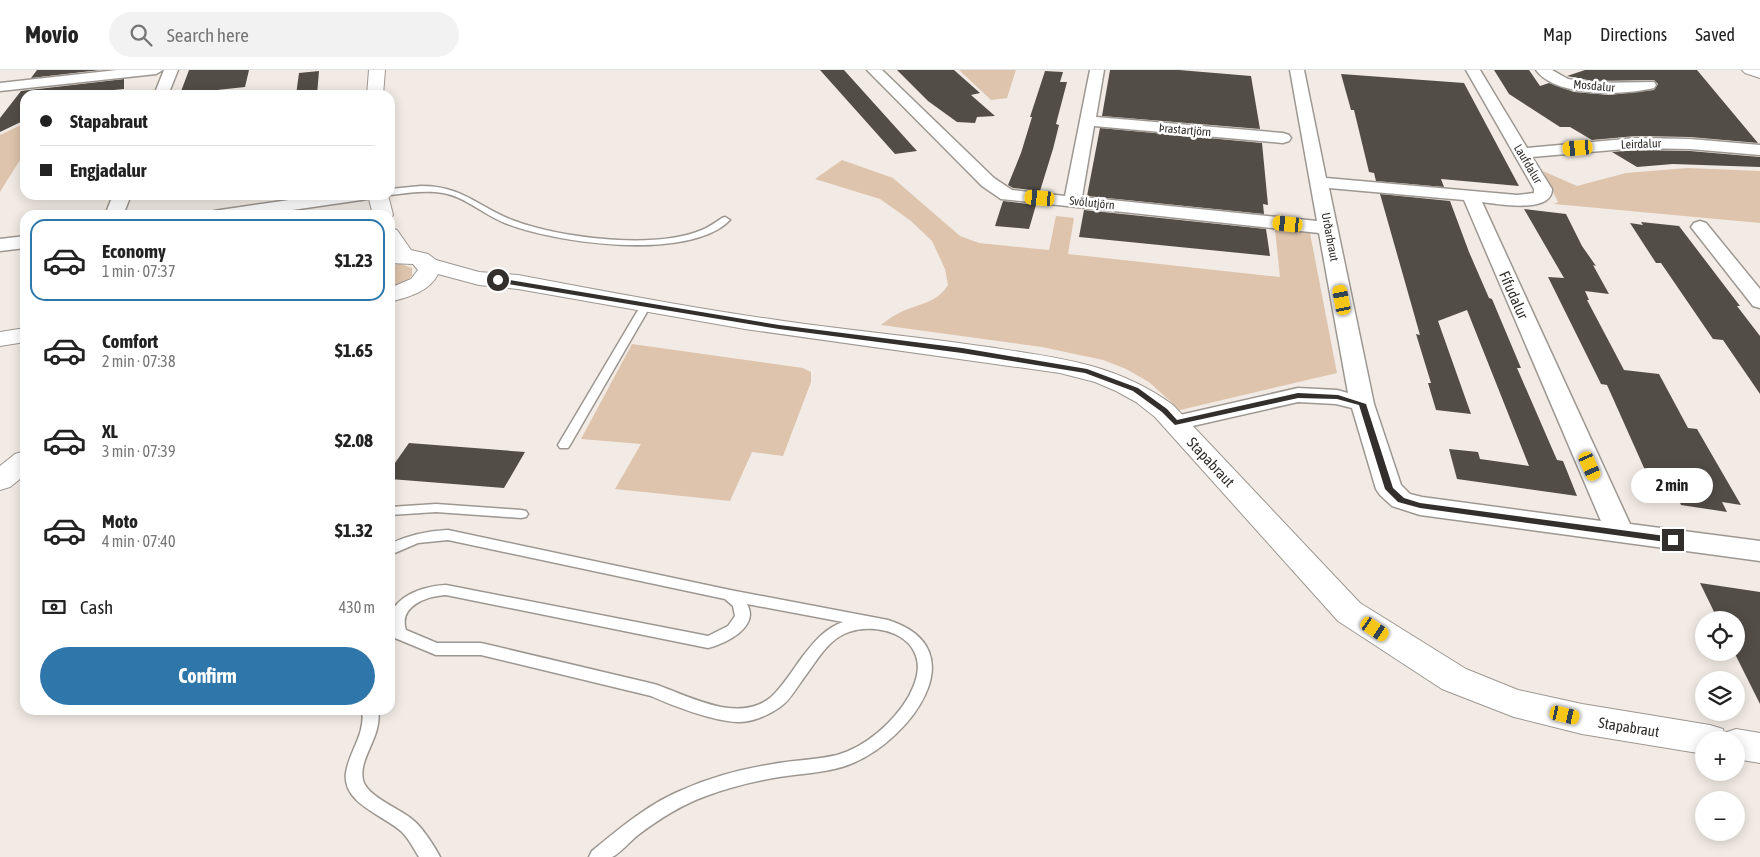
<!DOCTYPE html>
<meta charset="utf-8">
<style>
body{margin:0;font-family:"Asap Condensed",sans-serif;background:#f2f2f2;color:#222;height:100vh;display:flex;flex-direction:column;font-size:19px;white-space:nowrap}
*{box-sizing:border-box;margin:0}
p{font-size:16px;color:#767676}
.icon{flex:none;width:28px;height:28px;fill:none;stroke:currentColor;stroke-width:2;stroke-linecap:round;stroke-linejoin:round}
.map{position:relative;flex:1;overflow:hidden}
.details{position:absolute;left:20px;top:140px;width:375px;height:505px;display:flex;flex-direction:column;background:#fff;border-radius:15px;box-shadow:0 2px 12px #0003}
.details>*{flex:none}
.top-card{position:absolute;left:20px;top:20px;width:375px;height:110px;border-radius:15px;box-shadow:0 2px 12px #0003;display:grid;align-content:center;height:110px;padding:0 20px;background:#fff}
.buttons{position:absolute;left:1695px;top:541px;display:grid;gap:10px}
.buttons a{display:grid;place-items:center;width:50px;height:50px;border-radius:50%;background:#fff;box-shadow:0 2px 12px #0003;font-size:25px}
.end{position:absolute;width:22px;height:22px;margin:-11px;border:6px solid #322f2d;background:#fff;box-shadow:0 0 0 2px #fff}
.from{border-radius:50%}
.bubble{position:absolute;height:35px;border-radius:18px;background:#fff;box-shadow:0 2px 12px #0003;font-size:16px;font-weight:700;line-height:35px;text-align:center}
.car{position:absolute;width:15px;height:30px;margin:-15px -8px;border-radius:6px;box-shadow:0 0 4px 1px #0007;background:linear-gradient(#f5c518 24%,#345 0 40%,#f5c518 0 76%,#345 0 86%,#f5c518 0)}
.top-card b{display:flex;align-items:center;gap:18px;height:48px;font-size:19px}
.top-card b+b{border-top:1px solid #e0e0e0}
.top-card i{width:12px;height:12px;background:#222}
ul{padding:9px 0 0;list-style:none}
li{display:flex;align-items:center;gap:15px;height:82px;margin:0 10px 8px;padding:0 10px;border:2px solid transparent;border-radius:15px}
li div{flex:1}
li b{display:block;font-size:19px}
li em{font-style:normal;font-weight:700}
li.current{border-color:#2f77ab}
li>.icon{width:45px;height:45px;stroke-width:1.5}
.pay{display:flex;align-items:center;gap:12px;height:55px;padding:0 20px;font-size:19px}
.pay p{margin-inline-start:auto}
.cta{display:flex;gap:10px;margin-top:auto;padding:10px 20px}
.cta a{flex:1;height:58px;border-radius:30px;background:#2f77ab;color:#fff;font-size:20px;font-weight:700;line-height:58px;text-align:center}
header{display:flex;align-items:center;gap:30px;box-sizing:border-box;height:70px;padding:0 25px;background:#fff;border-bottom:1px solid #e0e0e0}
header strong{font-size:24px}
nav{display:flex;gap:28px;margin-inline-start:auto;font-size:18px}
.search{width:350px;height:45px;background:#f2f2f2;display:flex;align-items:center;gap:12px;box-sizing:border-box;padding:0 18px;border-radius:28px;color:#767676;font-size:19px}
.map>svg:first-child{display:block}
</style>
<header>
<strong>Movio</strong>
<div class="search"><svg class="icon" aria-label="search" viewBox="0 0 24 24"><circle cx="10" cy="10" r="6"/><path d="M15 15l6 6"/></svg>Search here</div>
<nav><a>Map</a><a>Directions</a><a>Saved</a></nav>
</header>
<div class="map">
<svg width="1760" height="787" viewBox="0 0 1760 787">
<rect width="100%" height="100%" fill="#f2ebe5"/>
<path fill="#dec4ac" d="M 959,0 L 1016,0 L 1007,28 L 991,30 Z
M 25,53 L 25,82 L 0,122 L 0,65 Z
M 842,90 L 893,108 L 960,166 L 979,173 L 1049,180 L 1056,146 L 1074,148 L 1068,184 L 1280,207 L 1275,160 L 1310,163 L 1337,303 L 1180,340 L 1149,312 L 1126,299 L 1103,290 L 1042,277 L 881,255 C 886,251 891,247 897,244 C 915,234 937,234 948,215 L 945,199 L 932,171 L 911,151 L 880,129 L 815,109 Z
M 1688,98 L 1760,101 L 1760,153 L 1554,134 L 1558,132 L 1543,101 L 1577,116 L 1626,103 Z
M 401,194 L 412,198 L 412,206 L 402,214 L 390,217 L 390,195 Z
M 632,274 L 803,298 L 811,302 L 811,312 L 783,386 L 752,382 L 730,431 L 615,419 L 641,374 L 581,369 Z"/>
<path fill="#534d48" d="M 37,0 L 100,0 L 31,8 Z
M 189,0 L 249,0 L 245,17 L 180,24 Z
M 820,0 L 844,0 L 917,81 L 895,84 Z
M 897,0 L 954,0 L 980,23 L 971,25 L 995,46 L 977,47 L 975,53 L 957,52 L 928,31 Z
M 1110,0 L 1179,0 L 1251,6 L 1260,59 L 1102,46 Z
M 1494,0 L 1529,0 L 1540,16 L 1549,13 L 1574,22 L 1609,25 L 1654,20 L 1658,14 L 1654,10 L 1593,11 L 1567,6 L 1585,0 L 1697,0 L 1758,73 L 1690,67 L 1636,66 L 1592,70 L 1570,57 L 1560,57 L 1509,24 Z
M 319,1 L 317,25 L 296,25 L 299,3 Z
M 1045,1 L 1063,2 L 1060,12 L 1067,12 L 1056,54 L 1059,55 L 1053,79 L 1040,121 L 1013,118 L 1008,115 L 1021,83 L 1032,47 L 1030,47 Z
M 1341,4 L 1464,13 L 1519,116 L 1441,109 L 1444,117 L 1376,111 L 1374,103 L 1369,102 L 1354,40 L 1351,40 Z
M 124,9 L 124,19 L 63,25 L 25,25 L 25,50 L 0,62 L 0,48 L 21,21 Z
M 1100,58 L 1262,73 L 1268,135 L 1263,134 L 1264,144 L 1087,126 Z
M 1636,80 L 1690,81 L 1760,87 L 1760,97 L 1673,94 L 1637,97 L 1612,82 Z
M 1380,124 L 1450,131 L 1469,182 L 1489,228 L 1492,229 L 1521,298 L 1517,298 L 1557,390 L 1563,391 L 1577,426 L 1457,409 L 1449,379 L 1478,382 L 1480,389 L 1529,396 L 1467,240 L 1438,251 L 1471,344 L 1436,340 L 1428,313 L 1431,313 L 1416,264 L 1420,265 Z
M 1003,131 L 1036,135 L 1029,159 L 995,156 Z
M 1524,139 L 1566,144 L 1582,176 L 1596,196 L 1593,195 L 1609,224 L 1585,221 L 1589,230 L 1587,230 L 1624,300 L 1659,304 L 1688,358 L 1697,359 L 1741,435 L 1722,432 L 1727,442 L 1681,435 L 1675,421 L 1653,418 L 1607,315 L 1601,314 L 1548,207 L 1564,208 Z
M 1084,140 L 1266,159 L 1270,186 L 1079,167 Z
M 1641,152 L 1679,156 L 1740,236 L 1737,236 L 1760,266 L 1760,324 L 1723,270 L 1713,269 L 1661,193 L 1656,193 L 1630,153 L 1643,155 Z
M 409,373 L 525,382 L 504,418 L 390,409 L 390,400 Z
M 1700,513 L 1760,522 L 1760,634 L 1734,582 L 1736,582 L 1736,550 L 1718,550 Z"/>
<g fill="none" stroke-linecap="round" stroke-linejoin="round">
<defs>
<path id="service" d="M 421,116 C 462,116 477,136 512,150 C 559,168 655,180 702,160 C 709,157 716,152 722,148 L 725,147 L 730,150 C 689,192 554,173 505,153 C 484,145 466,127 443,123 C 426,120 407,123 390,125 L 390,119 Z
M 646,232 L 651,235 L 570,375 L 568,378 L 560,378 L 558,375 L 641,235 Z
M 436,434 L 521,440 L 526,441 L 528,444 L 526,447 L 521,448 L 436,442 L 390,445 L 390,437 Z
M 448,460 L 730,520 L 888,550 C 979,579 909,670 853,693 C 830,703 804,703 779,707 C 755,711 730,717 706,726 C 681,735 659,749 638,765 C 630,771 621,783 612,787 C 606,787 595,787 589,787 L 592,781 C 620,758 648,734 682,720 C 711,707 742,699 773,694 C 794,690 816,690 837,685 C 866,677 894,652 909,626 C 915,614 921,600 916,586 C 907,559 867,553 844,564 C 827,572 817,590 806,605 C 798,615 790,631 780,637 C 769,645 751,653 737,652 C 713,651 673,636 651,626 L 481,585 L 436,585 L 395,568 C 376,533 418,516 446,515 L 708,566 L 728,556 L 735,546 L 733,536 L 725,529 L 448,470 L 418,473 L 390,485 L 390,474 C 408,465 428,461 448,460 ZM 446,525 L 708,578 C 726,573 760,557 747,534 L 843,552 C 824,559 815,571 803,586 C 794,598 781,619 770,628 C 736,654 688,625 654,614 L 481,573 L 437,573 L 406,560 C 398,536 427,526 446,525 Z
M 362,640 L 378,640 C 383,666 358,688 363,710 C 367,727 401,739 413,750 C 422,757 435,777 440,787 L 419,787 C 414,779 409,769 402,762 C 384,745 342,734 346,703 C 349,681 366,664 362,640 Z"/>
<path id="minor" d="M 117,0 L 163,0 L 156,4 L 0,21 L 0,13 Z
M 164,0 L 178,0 L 168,25 L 154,25 Z
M 867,0 L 882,0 L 994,108 L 1012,120 L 1065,126 L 1090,0 L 1104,0 L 1096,47 L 1283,63 L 1289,65 L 1291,68 L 1289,71 L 1283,73 L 1094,56 L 1082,127 L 1317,151 L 1290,0 L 1304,0 L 1326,108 L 1517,125 L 1534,123 L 1534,119 L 1466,0 L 1480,0 L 1527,78 L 1636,68 L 1690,69 L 1760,75 L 1760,85 L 1690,79 L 1636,78 L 1532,87 L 1552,119 C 1552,144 1498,134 1482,132 L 1630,454 L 1760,471 L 1760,491 L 1420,445 L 1392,436 L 1380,425 L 1376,419 L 1352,338 L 1336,334 L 1298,332 L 1175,360 L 1167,358 L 1163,353 L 1167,348 L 1298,318 L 1337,320 L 1348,323 L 1319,163 L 1001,129 L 982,116 ZM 1329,118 L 1464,130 L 1601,451 L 1422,427 L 1410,424 L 1401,415 L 1374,334 Z
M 1536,0 L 1552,0 L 1568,9 L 1593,13 L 1654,12 L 1656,15 L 1654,18 C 1625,25 1556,28 1536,0 Z
M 113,125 L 131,125 L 123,145 L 105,145 Z
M 324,125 L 370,125 L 367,129 L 361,130 L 258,145 L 211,145 L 214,141 L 220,140 Z
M 1700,151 L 1706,153 L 1760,219 L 1760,238 L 1753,236 L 1691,157 L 1694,153 Z
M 25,166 L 25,178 L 0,181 L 0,169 Z"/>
<path id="tertiary" d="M 369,0 L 385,0 L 383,25 L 367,25 Z
M 1742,0 L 1760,0 L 1760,8 L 1745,3 Z
M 368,125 L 388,125 L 393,145 L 390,149 L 390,145 L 373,145 Z
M 390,158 L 397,160 L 411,180 L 428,184 L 436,190 L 479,202 L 518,205 C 613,223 709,241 805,254 C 866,262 927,268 988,277 C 1058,288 1115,293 1173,335 L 1360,533 L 1466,599 L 1518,620 L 1582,634 L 1710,655 L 1723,659 L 1724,663 L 1736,659 L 1760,663 L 1760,693 L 1736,689 L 1736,670 L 1704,670 L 1704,684 L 1582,664 L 1514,647 L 1442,619 L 1338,551 L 1155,347 L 1136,332 L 1116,321 L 1095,312 L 1060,303 L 745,259 L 518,219 L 479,215 L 438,204 C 429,222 408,227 390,232 L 390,218 L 411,209 L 418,200 L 413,194 L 390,193 Z
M 25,258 L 25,272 L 0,276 L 0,262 Z
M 25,381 L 25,405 L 10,417 L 0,420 L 0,396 L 15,384 Z"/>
</defs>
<use href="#service" stroke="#9d9791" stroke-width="3"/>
<use href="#minor" stroke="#9d9791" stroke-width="3"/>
<use href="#tertiary" stroke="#9d9791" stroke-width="2"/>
<use href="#service" fill="#fff" fill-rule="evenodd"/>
<use href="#minor" fill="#fff" fill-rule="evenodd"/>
<use href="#tertiary" fill="#fff" fill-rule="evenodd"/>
</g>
<path fill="#322f2d" d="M 498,208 L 779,255 L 962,278 L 1087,299 L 1138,318 L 1167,339 L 1177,350 L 1298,323 L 1338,325 L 1366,334 L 1393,418 L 1404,428 L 1420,433 L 1673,467 L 1677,470 L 1673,473 L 1420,438 L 1398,432 L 1385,419 L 1359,335 L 1337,329 L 1298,328 L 1175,355 L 1162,342 L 1133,321 L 1085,303 L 962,283 L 779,259 L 496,212 L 495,210 Z"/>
<g text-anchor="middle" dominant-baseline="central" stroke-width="5" stroke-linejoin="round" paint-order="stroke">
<g font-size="12" fill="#322f2d" stroke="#fff">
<text transform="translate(1594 16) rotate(5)">Mosdalur</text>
<text transform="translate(1185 60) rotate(5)">Þrastartjörn</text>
<text transform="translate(1641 74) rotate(-2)">Leirdalur</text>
<text transform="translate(1528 94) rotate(59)">Laufdalur</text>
<text transform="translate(1092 133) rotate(6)">Svölutjörn</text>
<text transform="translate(1330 167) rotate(79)">Urðarbraut</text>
</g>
<g font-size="15" fill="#322f2d" stroke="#fff">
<text transform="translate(1514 225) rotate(66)">Fífudalur</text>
<text transform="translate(1211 392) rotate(47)">Stapabraut</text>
<text transform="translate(1629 657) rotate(9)">Stapabraut</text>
</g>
</g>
</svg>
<div class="buttons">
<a><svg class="icon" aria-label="locate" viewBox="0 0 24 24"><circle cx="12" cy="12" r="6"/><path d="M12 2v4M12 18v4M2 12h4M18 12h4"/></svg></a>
<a><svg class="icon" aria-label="layers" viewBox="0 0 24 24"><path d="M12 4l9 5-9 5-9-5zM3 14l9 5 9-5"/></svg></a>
<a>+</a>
<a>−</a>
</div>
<i class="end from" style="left:498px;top:210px"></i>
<i class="end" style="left:1673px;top:470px"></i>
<div class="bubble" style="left:1631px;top:398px;width:82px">2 min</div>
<i class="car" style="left:1578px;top:78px;rotate:265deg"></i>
<i class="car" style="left:1040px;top:128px;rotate:275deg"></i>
<i class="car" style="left:1288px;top:154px;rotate:276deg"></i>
<i class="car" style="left:1342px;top:230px;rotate:349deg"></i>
<i class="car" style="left:1590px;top:396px;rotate:156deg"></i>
<i class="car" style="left:1375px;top:559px;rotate:124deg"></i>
<i class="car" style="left:1565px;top:645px;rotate:103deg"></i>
<div class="top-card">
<b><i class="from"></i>Stapabraut</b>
<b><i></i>Engjadalur</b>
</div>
<section class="details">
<ul>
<li class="current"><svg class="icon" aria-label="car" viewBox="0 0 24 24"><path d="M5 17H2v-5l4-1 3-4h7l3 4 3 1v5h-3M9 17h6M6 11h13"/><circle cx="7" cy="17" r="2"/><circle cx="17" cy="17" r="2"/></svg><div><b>Economy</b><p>1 min · 07:37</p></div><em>$1.23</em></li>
<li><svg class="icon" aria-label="car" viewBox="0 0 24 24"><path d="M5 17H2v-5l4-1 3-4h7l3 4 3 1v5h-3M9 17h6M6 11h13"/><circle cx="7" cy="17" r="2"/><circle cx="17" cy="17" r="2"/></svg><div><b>Comfort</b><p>2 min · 07:38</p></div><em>$1.65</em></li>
<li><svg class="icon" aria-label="car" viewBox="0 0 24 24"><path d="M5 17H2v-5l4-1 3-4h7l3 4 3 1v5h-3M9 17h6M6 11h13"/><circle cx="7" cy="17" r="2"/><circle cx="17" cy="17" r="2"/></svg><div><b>XL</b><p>3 min · 07:39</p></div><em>$2.08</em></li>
<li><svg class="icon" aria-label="car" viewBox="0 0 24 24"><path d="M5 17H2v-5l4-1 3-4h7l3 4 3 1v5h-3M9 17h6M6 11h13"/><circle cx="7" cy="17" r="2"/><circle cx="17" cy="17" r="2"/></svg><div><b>Moto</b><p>4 min · 07:40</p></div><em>$1.32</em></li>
</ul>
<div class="pay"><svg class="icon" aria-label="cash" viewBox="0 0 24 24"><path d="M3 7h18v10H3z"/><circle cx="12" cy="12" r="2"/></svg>Cash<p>430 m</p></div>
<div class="cta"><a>Confirm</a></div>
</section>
</div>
